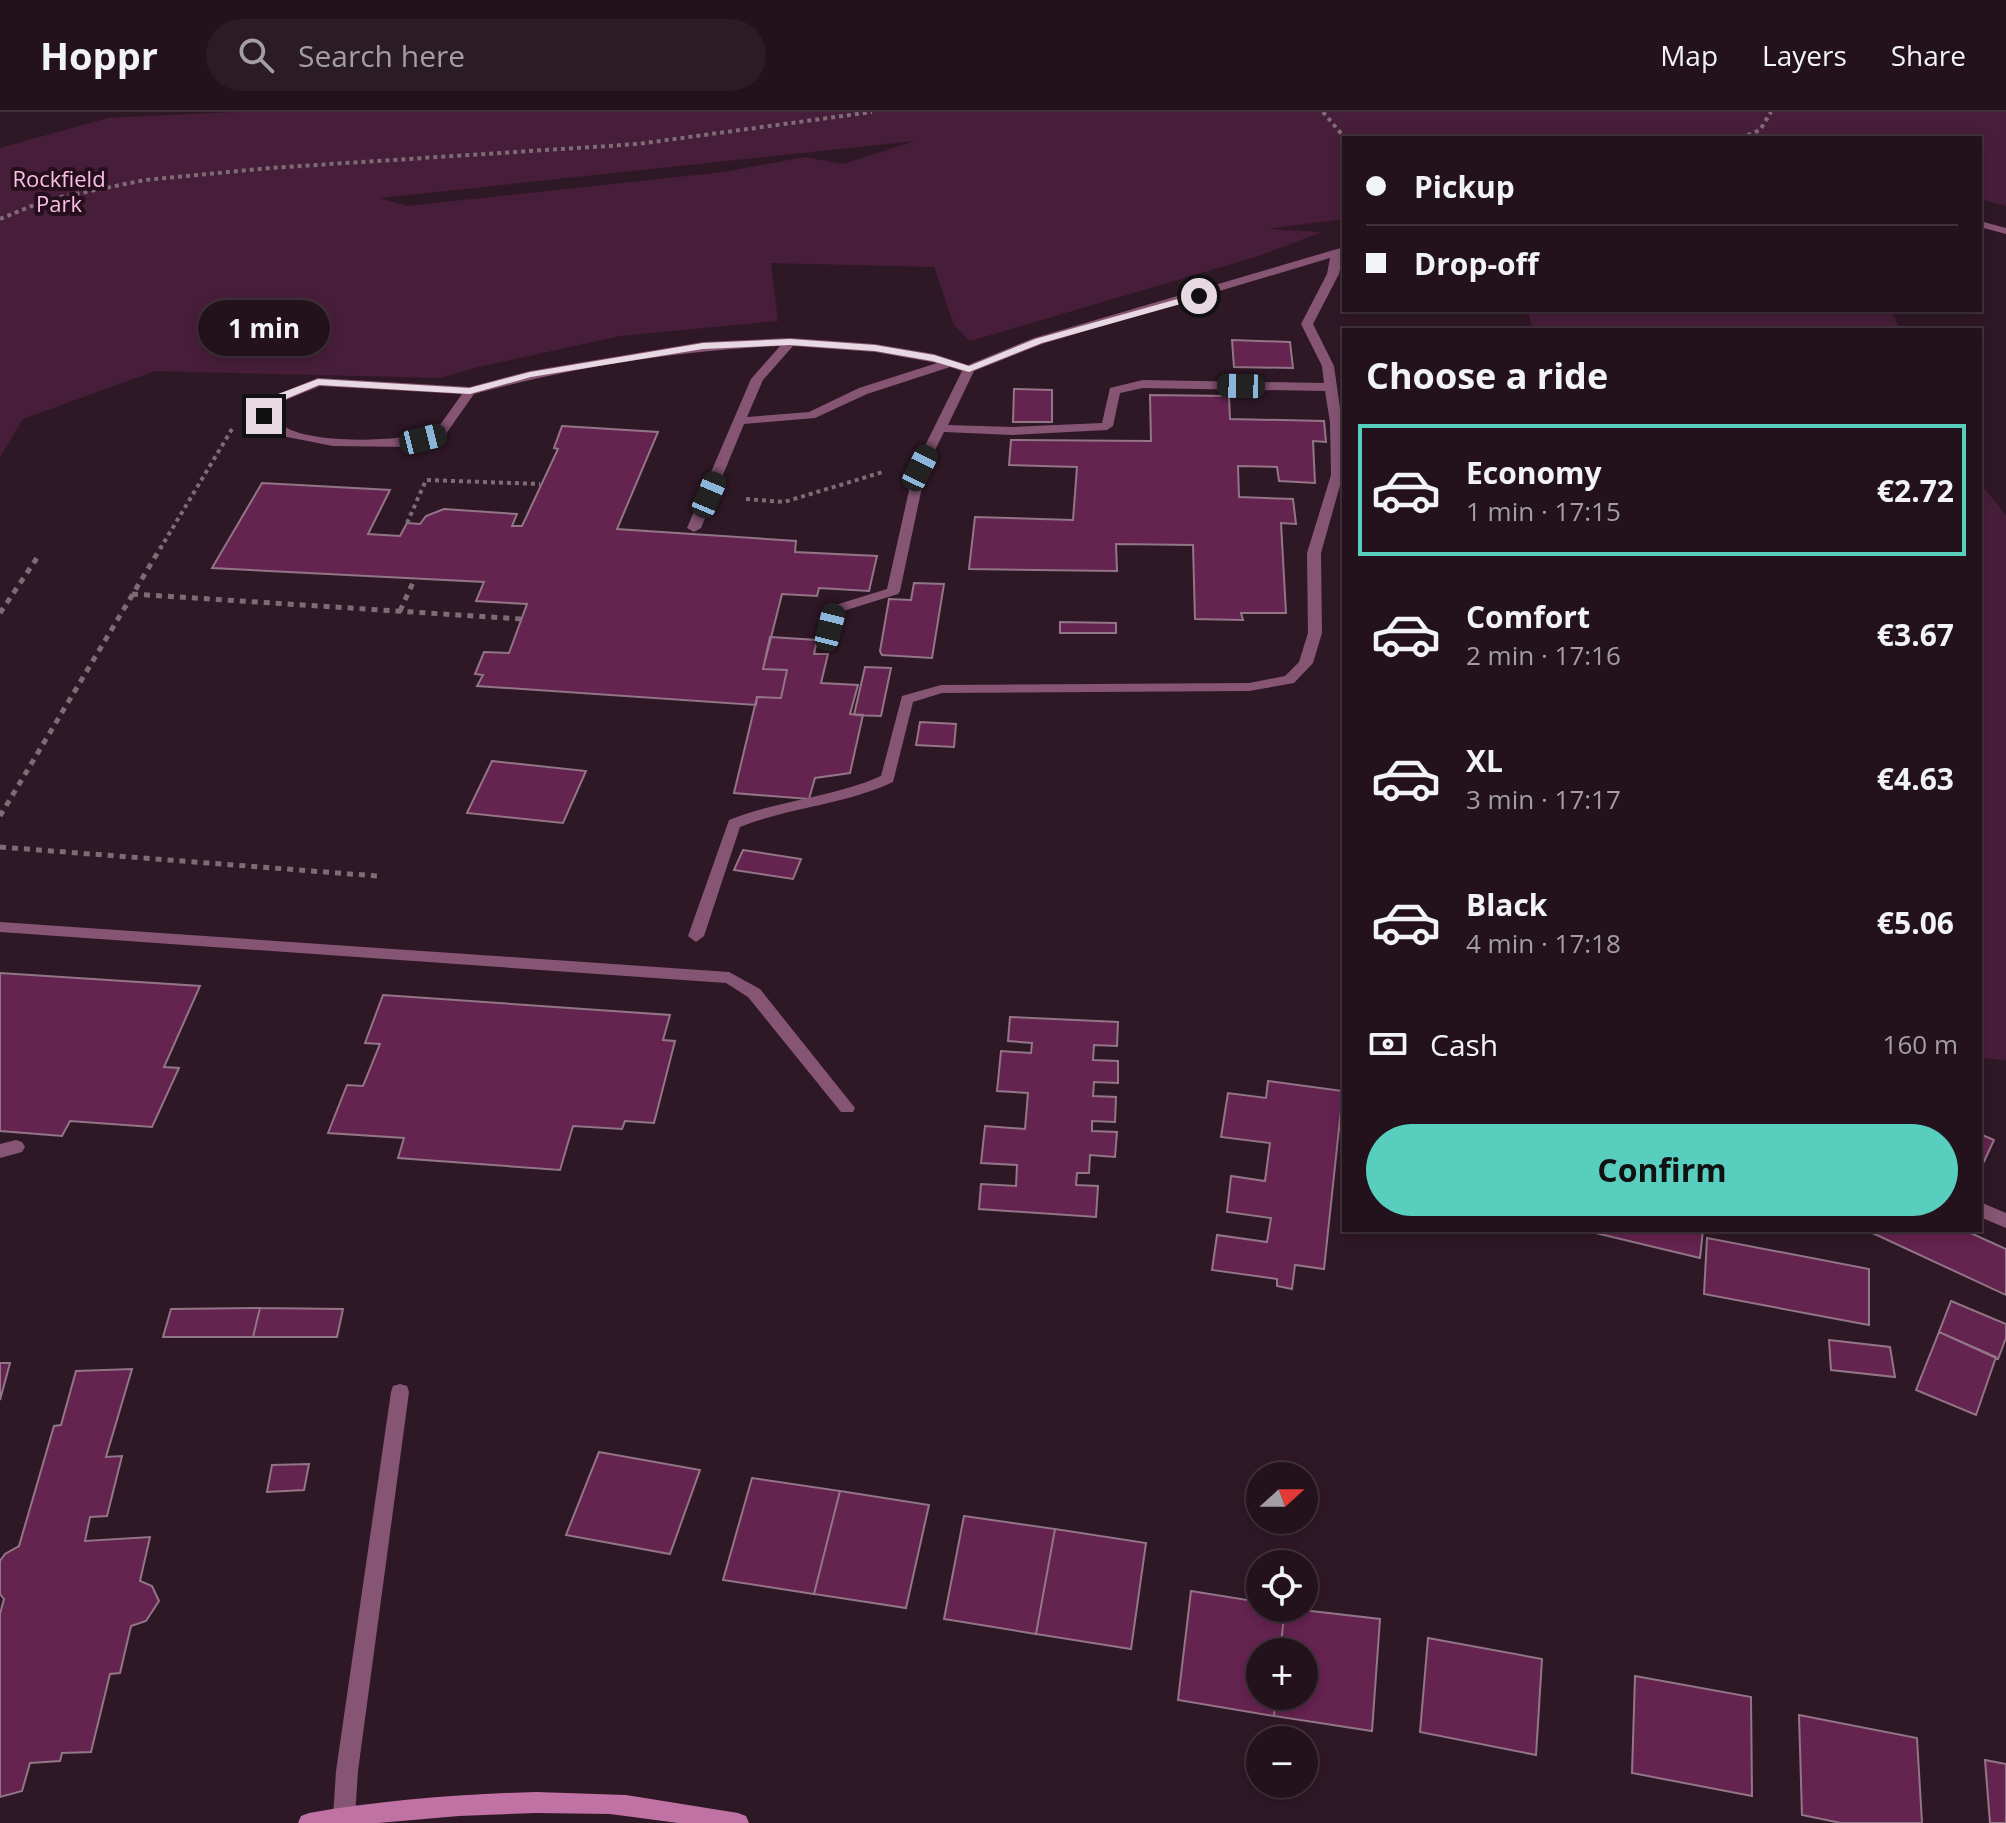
<!DOCTYPE html>
<meta charset="utf-8">
<style>
body{margin:0;font-family:"Open Sans",sans-serif;background:#2b1b25;color:#f1f3f6;height:100vh;display:flex;flex-direction:column;font-size:30px;white-space:nowrap}
*{box-sizing:border-box;margin:0}
p{font-size:26px;color:#a39ea3}
.icon{flex:none;width:44px;height:44px;fill:none;stroke:currentColor;stroke-width:2;stroke-linecap:round;stroke-linejoin:round}
.map{position:relative;flex:1;overflow:hidden}
.details{position:absolute;left:1342px;top:216px;width:640px;height:904px;display:flex;flex-direction:column;background:#23121c;border-radius:0px;box-shadow:0 4px 12px #0003,0 0 0 2px #40323b}
.details>*{flex:none}
.top-card{position:absolute;left:1342px;top:24px;width:640px;height:176px;border-radius:0px;box-shadow:0 4px 12px #0003,0 0 0 2px #40323b;display:grid;align-content:center;height:176px;padding:0 24px;background:#23121c}
.needle{width:52px;rotate:69deg}
.controls{position:absolute;left:1246px;top:1350px;display:grid;gap:16px}
.controls a{display:grid;place-items:center;width:72px;height:72px;border-radius:50%;background:#23121c;box-shadow:0 4px 12px #0003,0 0 0 2px #40323b;font-size:40px}
.end{position:absolute;width:36px;height:36px;margin:-18px;border:10px solid #e8d8e1;background:#111;box-shadow:0 0 0 4px #111}
.from{border-radius:50%}
.bubble{position:absolute;height:56px;border-radius:28px;background:#23121c;box-shadow:0 4px 12px #0003,0 0 0 2px #40323b;font-size:26px;font-weight:700;line-height:56px;text-align:center}
.car{position:absolute;width:24px;height:48px;margin:-24px -12px;border-radius:10px;box-shadow:0 0 6px 2px #0007;background:linear-gradient(#222 24%,#8ab4d8 0 40%,#222 0 76%,#8ab4d8 0 86%,#222 0)}
.top-card b{display:flex;align-items:center;gap:28px;height:76px;font-size:30px}
.top-card b+b{border-top:2px solid #40323b}
.top-card i{width:20px;height:20px;background:#f1f3f6}
ul{padding:0;list-style:none}
li{display:flex;align-items:center;gap:24px;height:132px;margin:0 16px 12px;padding:0 8px;border:4px solid transparent;border-radius:0px}
li div{flex:1}
li b{display:block;font-size:30px}
li em{font-style:normal;font-weight:700}
li.active{border-color:#58cebf}
li>.icon{width:72px;height:72px;stroke-width:1.5}
h2{padding:0 24px;font-size:36px;line-height:96px}
.pay{display:flex;align-items:center;gap:20px;height:88px;padding:0 24px;font-size:30px}
.pay p{margin-inline-start:auto}
.action{display:flex;gap:16px;margin-top:auto;padding:16px 24px}
.action a{flex:1;height:92px;border-radius:48px;background:#58cebf;color:#111;font-size:32px;font-weight:700;line-height:92px;text-align:center}
header{display:flex;align-items:center;gap:48px;box-sizing:border-box;height:112px;padding:0 40px;background:#23121c;border-bottom:2px solid #40323b}
header strong{font-size:38px}
nav{display:flex;gap:44px;margin-inline-start:auto;font-size:28px}
.search{width:560px;height:72px;background:#2b1b25;display:flex;align-items:center;gap:20px;box-sizing:border-box;padding:0 28px;border-radius:44px;color:#a39ea3;font-size:30px}
.map>svg:first-child{display:block}
</style>
<header>
<strong>Hoppr</strong>
<div class="search"><svg class="icon" aria-label="search" viewBox="0 0 24 24"><circle cx="10" cy="10" r="6"/><path d="M15 15l6 6"/></svg>Search here</div>
<nav><a>Map</a><a>Layers</a><a>Share</a></nav>
</header>
<div class="map">
<svg width="2006" height="1711" viewBox="0 0 2006 1711">
<rect width="100%" height="100%" fill="#2f1826"/>
<path fill="#471e39" fill-rule="evenodd" d="M 235,0 L 2006,0 L 2006,94 L 1980,87 L 1980,26 L 1344,26 L 1344,107 L 1267,117 L 1322,120 L 1259,144 L 970,229 L 954,213 L 934,155 L 771,151 L 778,209 L 620,224 L 474,256 L 440,266 L 155,259 L 23,307 L 0,345 L 0,36 L 108,6 ZM 915,29 L 843,52 L 805,45 L 724,60 L 407,94 L 380,86 Z
M 1528,198 L 1891,198 L 1900,218 L 1533,218 Z
M 1980,371 L 2006,403 L 2006,948 L 1980,946 Z"/>
<path fill="#652350" stroke="#927586" stroke-width="2" d="M 1232,228 L 1290,230 L 1293,256 L 1234,255 Z
M 1014,277 L 1052,278 L 1052,310 L 1013,310 Z
M 1150,283 L 1229,284 L 1230,307 L 1324,309 L 1326,330 L 1313,329 L 1315,371 L 1279,369 L 1277,355 L 1238,354 L 1239,385 L 1293,387 L 1296,412 L 1281,411 L 1286,501 L 1241,501 L 1243,508 L 1195,507 L 1193,433 L 1116,432 L 1117,459 L 969,457 L 975,405 L 1073,408 L 1077,355 L 1009,353 L 1011,328 L 1151,329 Z
M 562,314 L 658,320 L 617,417 L 796,429 L 795,440 L 877,444 L 869,479 L 819,476 L 817,484 L 782,482 L 763,557 L 787,558 L 781,586 L 757,585 L 756,593 L 477,574 L 483,563 L 475,562 L 484,540 L 509,541 L 527,492 L 476,489 L 484,470 L 212,456 L 262,371 L 390,378 L 368,422 L 400,424 L 407,411 L 420,412 L 426,404 L 444,397 L 517,402 L 512,414 L 522,414 L 558,337 L 554,336 Z
M 914,471 L 944,472 L 932,546 L 882,543 L 880,539 L 889,487 L 911,488 Z
M 1060,510 L 1116,511 L 1116,521 L 1060,521 Z
M 770,525 L 817,528 L 814,542 L 828,542 L 821,571 L 858,573 L 850,602 L 863,603 L 850,661 L 815,666 L 809,687 L 734,681 L 757,585 L 781,586 L 787,558 L 763,557 Z
M 865,555 L 891,556 L 881,604 L 854,603 Z
M 920,610 L 956,612 L 954,635 L 916,633 Z
M 492,649 L 586,659 L 563,711 L 467,701 Z
M 743,738 L 801,747 L 793,767 L 734,758 Z
M 0,861 L 200,874 L 164,955 L 179,956 L 152,1015 L 70,1009 L 62,1024 L 0,1019 Z
M 383,883 L 670,903 L 663,928 L 675,929 L 654,1011 L 625,1009 L 622,1017 L 573,1014 L 560,1058 L 398,1046 L 404,1026 L 328,1021 L 347,973 L 363,974 L 380,932 L 365,931 Z
M 1010,905 L 1118,910 L 1117,934 L 1094,933 L 1093,948 L 1118,949 L 1118,971 L 1094,970 L 1093,984 L 1116,985 L 1115,1010 L 1092,1009 L 1092,1019 L 1117,1020 L 1115,1045 L 1090,1043 L 1089,1061 L 1077,1061 L 1076,1073 L 1098,1074 L 1096,1105 L 979,1097 L 981,1072 L 1016,1074 L 1017,1053 L 981,1051 L 985,1014 L 1025,1017 L 1028,981 L 997,979 L 1001,939 L 1031,941 L 1032,931 L 1008,929 Z
M 1268,969 L 1343,979 L 1324,1157 L 1295,1153 L 1292,1177 L 1277,1174 L 1277,1167 L 1212,1158 L 1217,1123 L 1267,1130 L 1271,1106 L 1227,1100 L 1231,1064 L 1265,1069 L 1270,1031 L 1221,1025 L 1228,981 L 1266,986 Z
M 1980,1022 L 1994,1028 L 1980,1058 Z
M 1583,1118 L 1703,1118 L 1700,1146 Z
M 1866,1118 L 1964,1118 L 2006,1137 L 2006,1183 Z
M 1707,1126 L 1869,1157 L 1869,1213 L 1704,1182 Z
M 1951,1189 L 2006,1212 L 2006,1226 L 1998,1247 L 1939,1220 Z
M 260,1196 L 343,1197 L 337,1225 L 253,1225 Z
M 260,1196 L 253,1225 L 163,1225 L 171,1197 Z
M 1939,1220 L 1996,1245 L 1976,1303 L 1916,1278 Z
M 1829,1228 L 1890,1235 L 1895,1265 L 1831,1258 Z
M 0,1251 L 10,1251 L 0,1288 Z
M 132,1257 L 106,1345 L 122,1344 L 107,1404 L 90,1405 L 85,1429 L 150,1425 L 140,1469 L 152,1474 L 159,1489 L 146,1509 L 131,1514 L 120,1561 L 110,1562 L 91,1640 L 62,1641 L 60,1649 L 30,1651 L 22,1679 L 0,1685 L 0,1502 L 4,1487 L 0,1482 L 0,1449 L 5,1442 L 19,1434 L 54,1314 L 61,1313 L 76,1259 Z
M 599,1340 L 700,1358 L 670,1442 L 566,1423 Z
M 309,1352 L 304,1378 L 267,1380 L 272,1353 Z
M 752,1366 L 840,1379 L 814,1482 L 723,1468 Z
M 840,1379 L 929,1393 L 906,1496 L 814,1482 Z
M 964,1404 L 1055,1417 L 1036,1522 L 944,1507 Z
M 1055,1417 L 1146,1431 L 1131,1537 L 1036,1522 Z
M 1191,1479 L 1260,1490 L 1260,1496 L 1285,1496 L 1280,1540 L 1260,1540 L 1260,1584 L 1276,1584 L 1274,1604 L 1178,1588 Z
M 1285,1496 L 1380,1507 L 1372,1619 L 1274,1604 L 1276,1584 L 1304,1584 L 1304,1540 L 1280,1540 Z
M 1428,1526 L 1542,1547 L 1536,1643 L 1420,1620 Z
M 1635,1564 L 1751,1585 L 1752,1684 L 1632,1661 Z
M 1799,1603 L 1917,1626 L 1922,1711 L 1841,1711 L 1802,1703 Z
M 1985,1648 L 2006,1652 L 2006,1711 L 1990,1711 Z"/>
<g fill="none" stroke-linecap="round" stroke-linejoin="round">
<path stroke="#7f6b76" stroke-width="4" stroke-dasharray="4 4" stroke-linecap="butt" d="M 1323,0 L 1345,26
M 1740,26 L 1760,18 L 1771,0
M 0,107 L 46,88 L 145,68 L 270,56 L 638,32 L 872,0
M 746,387 L 784,390 L 883,360
M 407,411 L 426,368 L 540,372
M 160,437 L 232,317"/>
<path stroke="#7f6b76" stroke-width="5" stroke-dasharray="6 6" stroke-linecap="butt" d="M 132,482 L 521,507
M 400,499 L 415,466
M 0,501 L 37,446
M 0,704 L 161,435
M 0,735 L 377,764"/>
<path fill="#855573" fill-rule="evenodd" d="M 1980,109 L 2006,116 L 2006,122 L 1980,115 Z
M 1344,135 L 1339,162 L 1313,212 L 1334,254 L 1342,310 L 1343,363 L 1321,441 L 1322,521 L 1313,551 L 1294,571 L 1249,579 L 942,581 L 913,590 L 893,670 C 844,693 790,695 740,715 L 704,824 L 696,830 L 688,824 L 729,708 C 778,688 832,686 881,664 L 902,584 L 941,573 L 1249,571 L 1285,564 L 1299,550 L 1308,521 L 1307,441 L 1331,363 L 1330,310 L 1325,279 L 1143,276 L 1120,281 L 1113,314 L 1107,318 L 1013,323 L 944,320 L 926,356 L 900,479 L 898,482 L 840,500 L 833,531 L 826,535 L 819,531 L 829,495 L 887,477 L 914,356 L 962,259 L 950,255 L 867,282 L 815,306 L 744,312 L 701,416 L 694,420 L 687,416 L 751,267 L 780,234 C 677,239 574,255 474,282 L 443,326 L 407,335 L 333,334 L 282,324 L 258,304 L 273,284 L 318,266 L 470,275 L 530,259 L 703,230 L 790,226 L 875,232 L 934,242 L 968,253 L 1034,226 ZM 1330,146 L 1327,162 L 1301,212 L 1322,254 L 1324,271 L 1143,268 L 1110,276 L 1102,311 L 1013,315 L 948,313 L 974,259 L 1042,232 ZM 793,234 L 875,240 L 937,251 L 859,276 L 809,300 L 747,305 L 763,268 ZM 320,274 L 462,282 L 435,320 C 398,329 326,332 291,318 C 284,315 277,308 271,303 L 281,290 Z
M 1980,1090 L 2006,1101 L 2006,1116 L 1980,1105 Z
M 400,1272 L 407,1274 L 409,1280 L 358,1659 L 355,1705 L 352,1711 L 336,1711 L 333,1705 L 336,1659 L 391,1280 L 393,1274 Z"/>
<path fill="#855573" fill-rule="evenodd" d="M 0,810 L 729,860 L 760,877 L 855,996 L 853,1000 L 841,1000 L 748,885 L 726,871 L 0,820 Z
M 16,1028 L 22,1030 L 25,1035 L 22,1040 L 0,1046 L 0,1032 Z"/>
<path fill="#bf72a3" fill-rule="evenodd" d="M 536,1680 L 626,1683 L 738,1701 L 746,1704 L 749,1711 L 678,1711 L 610,1702 L 536,1701 L 459,1704 L 378,1711 L 298,1711 L 301,1704 L 309,1701 C 384,1688 460,1682 536,1680 Z"/>
</g>
<path fill="#e8d8e1" d="M 1199,181 L 1202,186 L 1042,231 L 969,260 L 932,249 L 875,239 L 790,233 L 703,237 L 531,265 L 470,282 L 319,273 L 281,289 L 268,307 L 259,304 L 273,284 L 318,267 L 469,276 L 530,260 L 703,231 L 790,227 L 875,233 L 934,243 L 969,254 L 1035,227 Z"/>
<g text-anchor="middle" dominant-baseline="central" stroke-width="8" stroke-linejoin="round" paint-order="stroke">
<g font-size="22" fill="#fcbfe4" stroke="#250f1d">
<text x="59" y="66">Rockfield<tspan x="59" dy="25">Park</tspan></text>
</g>
</g>
</svg>
<div class="controls">
<a><svg class="needle" viewBox="-14 -14 28 28"><path d="M0-13l5 13h-10z" fill="#e53935"/><path d="M0 13l5-13h-10z" fill="#a39ea3"/></svg></a>
<a><svg class="icon" aria-label="locate" viewBox="0 0 24 24"><circle cx="12" cy="12" r="6"/><path d="M12 2v4M12 18v4M2 12h4M18 12h4"/></svg></a>
<a>+</a>
<a>−</a>
</div>
<i class="end from" style="left:1199px;top:184px"></i>
<i class="end" style="left:264px;top:304px"></i>
<div class="bubble" style="left:198px;top:188px;width:132px">1 min</div>
<i class="car" style="left:1241px;top:274px;rotate:271deg"></i>
<i class="car" style="left:423px;top:327px;rotate:76deg"></i>
<i class="car" style="left:920px;top:356px;rotate:26deg"></i>
<i class="car" style="left:709px;top:383px;rotate:23deg"></i>
<i class="car" style="left:830px;top:515px;rotate:14deg"></i>
<div class="top-card">
<b><i class="from"></i>Pickup</b>
<b><i></i>Drop-off</b>
</div>
<section class="details">
<h2>Choose a ride</h2>
<ul>
<li class="active"><svg class="icon" aria-label="car" viewBox="0 0 24 24"><path d="M5 17H2v-5l4-1 3-4h7l3 4 3 1v5h-3M9 17h6M6 11h13"/><circle cx="7" cy="17" r="2"/><circle cx="17" cy="17" r="2"/></svg><div><b>Economy</b><p>1 min · 17:15</p></div><em>€2.72</em></li>
<li><svg class="icon" aria-label="car" viewBox="0 0 24 24"><path d="M5 17H2v-5l4-1 3-4h7l3 4 3 1v5h-3M9 17h6M6 11h13"/><circle cx="7" cy="17" r="2"/><circle cx="17" cy="17" r="2"/></svg><div><b>Comfort</b><p>2 min · 17:16</p></div><em>€3.67</em></li>
<li><svg class="icon" aria-label="car" viewBox="0 0 24 24"><path d="M5 17H2v-5l4-1 3-4h7l3 4 3 1v5h-3M9 17h6M6 11h13"/><circle cx="7" cy="17" r="2"/><circle cx="17" cy="17" r="2"/></svg><div><b>XL</b><p>3 min · 17:17</p></div><em>€4.63</em></li>
<li><svg class="icon" aria-label="car" viewBox="0 0 24 24"><path d="M5 17H2v-5l4-1 3-4h7l3 4 3 1v5h-3M9 17h6M6 11h13"/><circle cx="7" cy="17" r="2"/><circle cx="17" cy="17" r="2"/></svg><div><b>Black</b><p>4 min · 17:18</p></div><em>€5.06</em></li>
</ul>
<div class="pay"><svg class="icon" aria-label="cash" viewBox="0 0 24 24"><path d="M3 7h18v10H3z"/><circle cx="12" cy="12" r="2"/></svg>Cash<p>160 m</p></div>
<div class="action"><a>Confirm</a></div>
</section>
</div>
